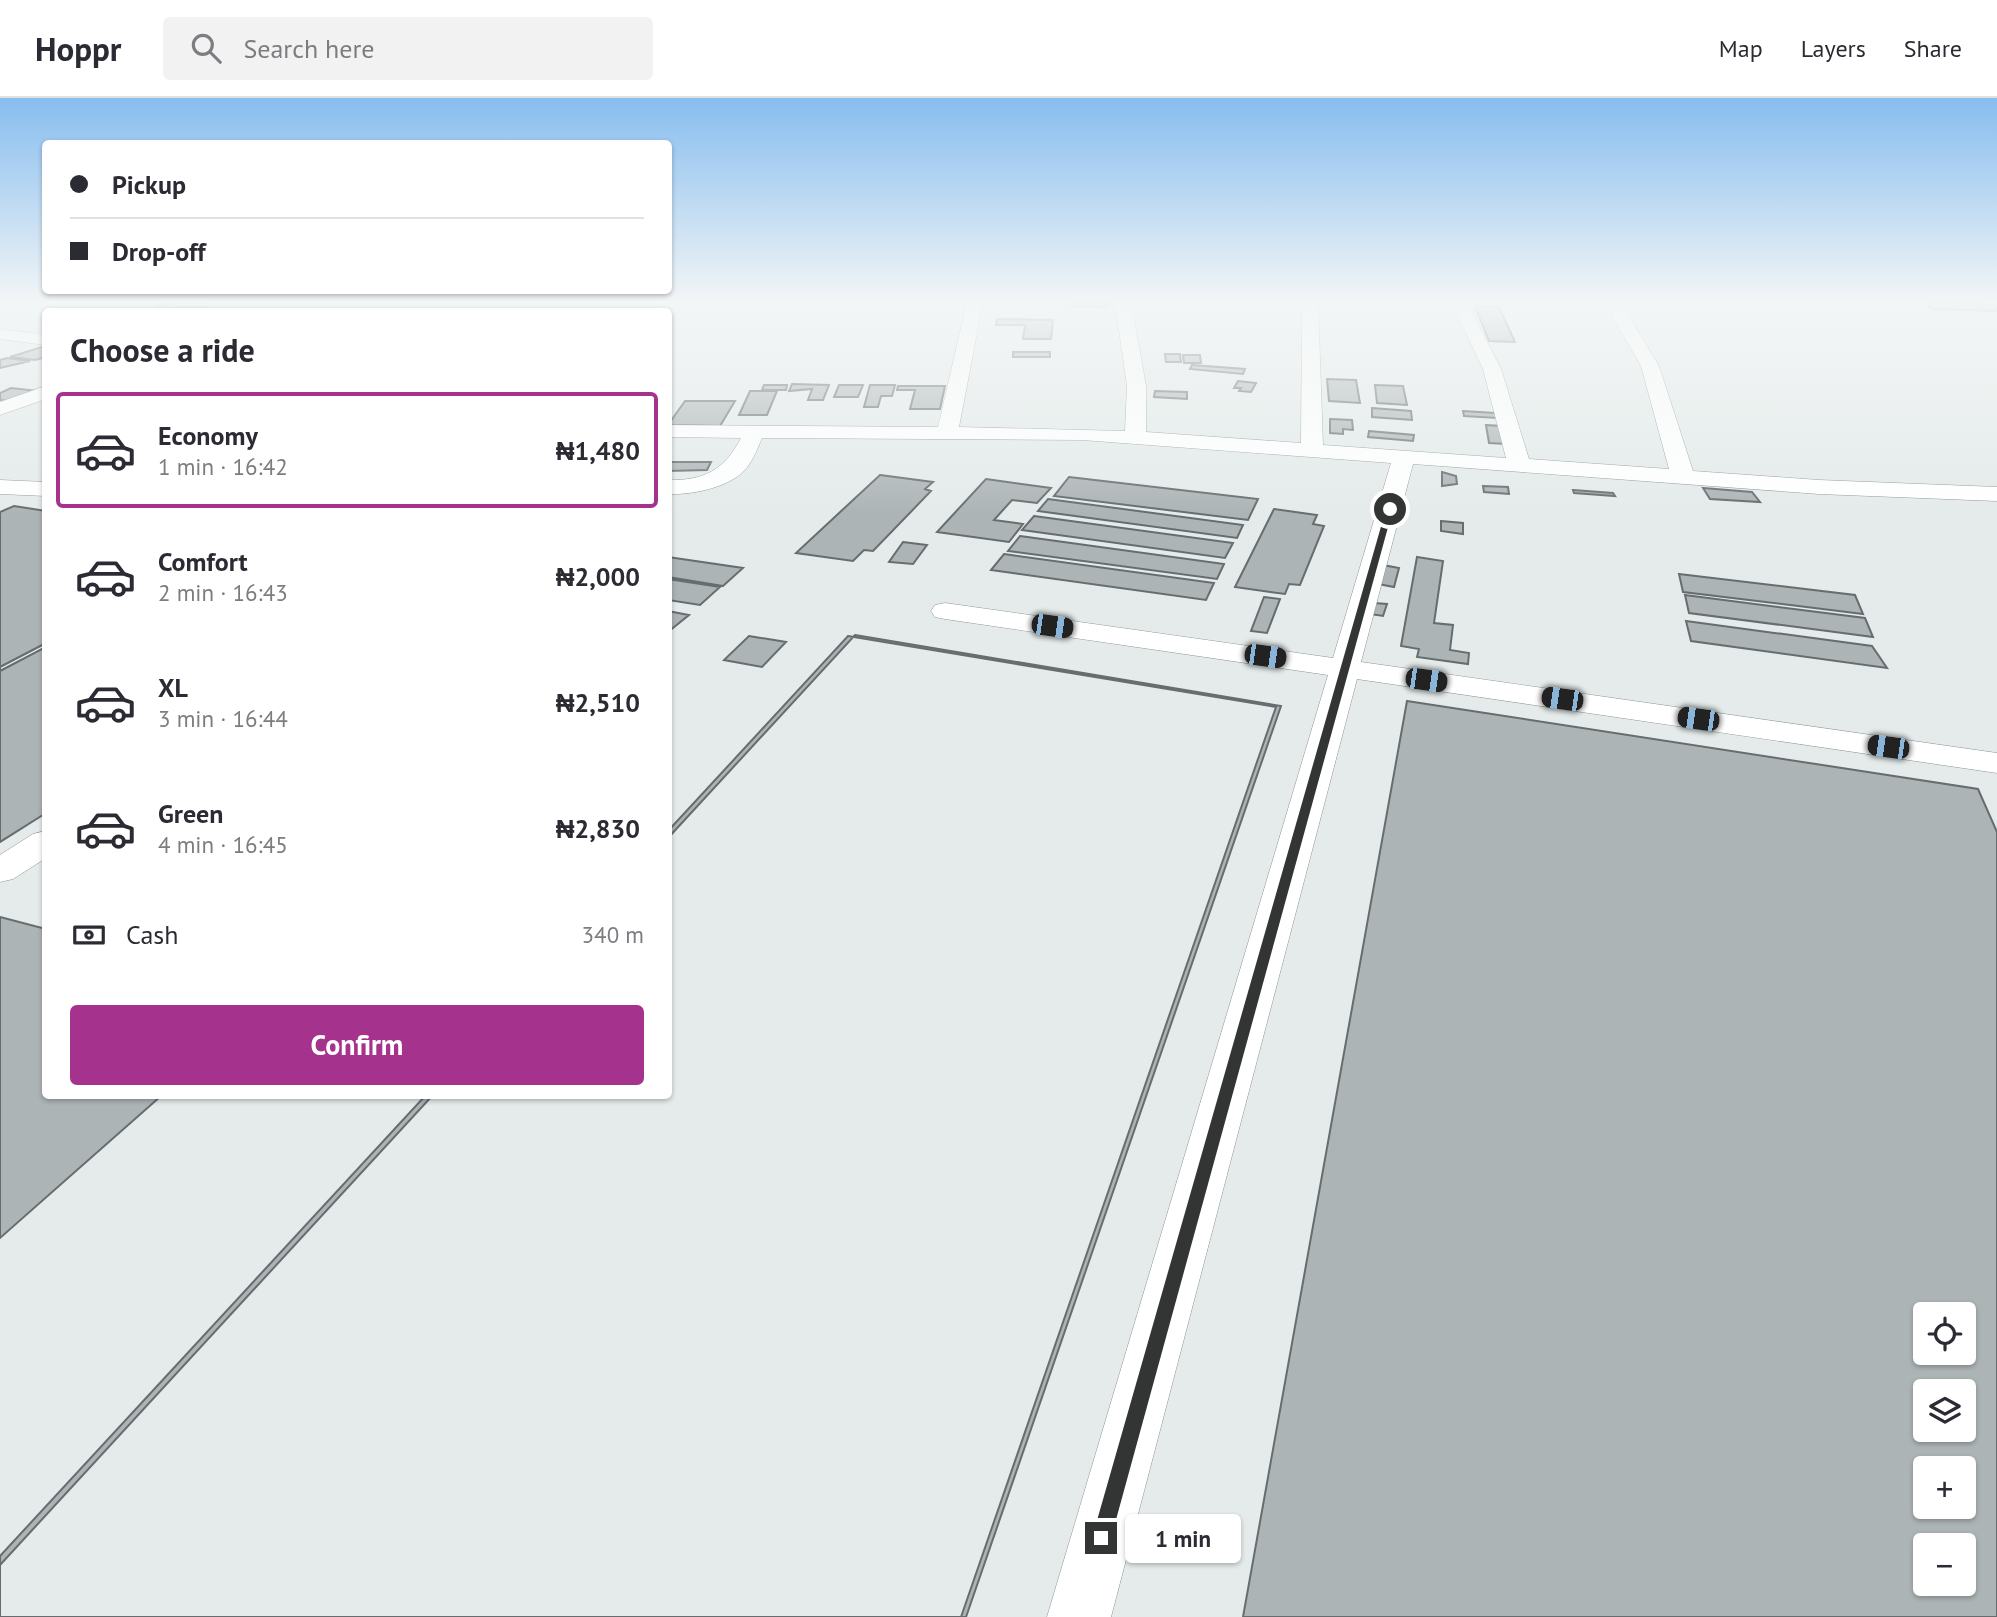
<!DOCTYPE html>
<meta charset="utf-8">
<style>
body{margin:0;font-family:"PT Sans",sans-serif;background:#f2f2f3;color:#2b2b33;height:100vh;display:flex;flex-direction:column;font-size:26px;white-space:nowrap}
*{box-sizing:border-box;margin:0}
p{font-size:23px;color:#7c7c81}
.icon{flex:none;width:38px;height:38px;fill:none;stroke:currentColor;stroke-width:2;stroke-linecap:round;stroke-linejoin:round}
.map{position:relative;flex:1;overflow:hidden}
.panel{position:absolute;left:42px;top:210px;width:630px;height:791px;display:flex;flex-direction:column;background:#fff;border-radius:7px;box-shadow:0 2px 5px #0004}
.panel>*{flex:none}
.guide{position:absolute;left:42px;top:42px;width:630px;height:154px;border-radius:7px;box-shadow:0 2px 5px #0004;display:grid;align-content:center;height:154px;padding:0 28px;background:#fff}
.controls{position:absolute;left:1913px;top:1204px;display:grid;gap:14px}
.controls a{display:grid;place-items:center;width:63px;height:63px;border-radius:7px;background:#fff;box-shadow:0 2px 5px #0004;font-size:35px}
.end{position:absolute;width:32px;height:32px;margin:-16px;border:9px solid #323534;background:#fff;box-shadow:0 0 0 4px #fff}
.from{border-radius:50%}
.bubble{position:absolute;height:49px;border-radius:7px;background:#fff;box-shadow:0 2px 5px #0004;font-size:23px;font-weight:700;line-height:49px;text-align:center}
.car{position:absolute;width:21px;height:42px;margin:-21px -10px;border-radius:9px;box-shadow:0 0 5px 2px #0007;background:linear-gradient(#222 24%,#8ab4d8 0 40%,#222 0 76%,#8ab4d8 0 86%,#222 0)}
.guide b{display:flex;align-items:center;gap:24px;height:66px;font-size:26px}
.guide b+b{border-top:2px solid #e1e1e2}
.guide i{width:18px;height:18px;background:#2b2b33}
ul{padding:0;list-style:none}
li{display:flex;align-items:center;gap:21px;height:116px;margin:0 14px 10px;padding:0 14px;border:4px solid transparent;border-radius:7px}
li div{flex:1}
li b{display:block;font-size:26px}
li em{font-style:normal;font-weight:700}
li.current{border-color:#a5328c}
li>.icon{width:63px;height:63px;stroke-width:1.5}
h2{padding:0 28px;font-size:32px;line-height:84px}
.pay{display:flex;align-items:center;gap:18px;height:77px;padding:0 28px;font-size:26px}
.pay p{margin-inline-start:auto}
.button{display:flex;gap:14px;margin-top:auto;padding:14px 28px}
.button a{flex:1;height:80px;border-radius:7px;background:#a5328c;color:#fff;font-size:28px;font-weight:700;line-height:80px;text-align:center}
header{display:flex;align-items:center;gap:42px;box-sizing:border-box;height:98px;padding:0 35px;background:#fff;border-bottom:2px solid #e1e1e2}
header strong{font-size:33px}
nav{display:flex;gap:38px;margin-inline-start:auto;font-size:24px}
.search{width:490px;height:63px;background:#f2f2f3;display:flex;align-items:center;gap:18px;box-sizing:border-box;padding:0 24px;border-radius:7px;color:#7c7c81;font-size:26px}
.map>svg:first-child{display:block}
</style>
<header>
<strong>Hoppr</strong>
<div class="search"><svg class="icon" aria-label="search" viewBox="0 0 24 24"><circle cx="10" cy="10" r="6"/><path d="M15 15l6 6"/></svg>Search here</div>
<nav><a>Map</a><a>Layers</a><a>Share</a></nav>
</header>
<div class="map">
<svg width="1997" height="1519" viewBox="0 0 1997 1519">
<rect width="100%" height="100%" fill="#e4ebea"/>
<path fill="#adb4b5" stroke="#676d6f" stroke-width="2" fill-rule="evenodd" d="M 190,204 L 207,204 L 207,211 L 156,214 L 157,207 Z
M 1069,204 L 1112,204 L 1112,206 L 1107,206 L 1107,209 L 1069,208 Z
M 1924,204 L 1995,207 L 1997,213 L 1933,211 Z
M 1475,208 L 1499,209 L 1515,244 L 1489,243 Z
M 997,221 L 1053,222 L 1051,241 L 1023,241 L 1025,227 L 996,227 Z
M 45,248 L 46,259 L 35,262 L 10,259 Z
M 1013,254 L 1050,254 L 1050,259 L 1013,259 Z
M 1165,256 L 1180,256 L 1181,264 L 1166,264 Z
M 1183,257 L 1200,257 L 1201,265 L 1184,265 Z
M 7,260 L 30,263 L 0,270 L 0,262 Z
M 1192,267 L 1245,271 L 1243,276 L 1190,271 Z
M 1327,281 L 1356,282 L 1360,305 L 1329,303 Z
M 1238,283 L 1256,285 L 1251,294 L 1239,293 L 1241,290 L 1234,290 Z
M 792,286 L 829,287 L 823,302 L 808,302 L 812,291 L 789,293 Z
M 764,287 L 787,287 L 786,292 L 762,292 Z
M 839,287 L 863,287 L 858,299 L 834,299 Z
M 870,287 L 895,287 L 892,298 L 881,298 L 878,309 L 864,309 Z
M 1375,287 L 1403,288 L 1407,307 L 1377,305 Z
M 898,288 L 945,288 L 940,311 L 910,311 L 915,292 L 897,292 Z
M 11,290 L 38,293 L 11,303 L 0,302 L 0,295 Z
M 750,293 L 777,293 L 767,317 L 739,317 Z
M 1155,293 L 1187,294 L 1187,301 L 1154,299 Z
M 685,303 L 735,303 L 720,328 L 668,327 Z
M 1372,310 L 1411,313 L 1412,322 L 1372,319 Z
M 1463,313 L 1495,315 L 1497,320 L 1464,318 Z
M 1330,321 L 1352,322 L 1353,332 L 1343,331 L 1343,336 L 1330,335 Z
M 1486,327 L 1502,328 L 1506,346 L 1489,345 Z
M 1369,333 L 1414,337 L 1413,343 L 1368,339 Z
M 668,364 L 711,364 L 707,372 L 668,373 Z
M 1442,374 L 1456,378 L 1457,386 L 1442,388 Z
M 880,377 L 933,384 L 925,391 L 931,393 L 873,453 L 864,452 L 853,463 L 796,455 Z
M 1069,379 L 1258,401 L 1248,422 L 1054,398 Z
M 986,381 L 1051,390 L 1037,405 L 1012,402 L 994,422 L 1023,426 L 1009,444 L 937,434 Z
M 1483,388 L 1508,389 L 1509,396 L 1484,394 Z
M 1703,390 L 1752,394 L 1760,404 L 1710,401 Z
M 1573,392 L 1613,395 L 1615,398 L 1574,395 Z
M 1048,401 L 1243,427 L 1237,440 L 1038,413 Z
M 14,408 L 46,413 L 46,715 L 0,744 L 0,414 Z
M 1274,411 L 1317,417 L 1313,426 L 1324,428 L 1300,487 L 1289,486 L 1285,496 L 1235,489 Z
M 1034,418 L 1233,445 L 1225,460 L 1022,432 Z
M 1441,423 L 1463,425 L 1463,436 L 1441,433 Z
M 1020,438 L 1224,466 L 1217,481 L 1008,453 Z
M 903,444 L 927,447 L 913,466 L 889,464 Z
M 1004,456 L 1214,485 L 1206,502 L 991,472 Z
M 668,459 L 743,470 L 723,488 L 668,479 Z
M 1417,459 L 1443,463 L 1434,525 L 1453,527 L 1450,552 L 1469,555 L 1468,566 L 1417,559 L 1419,551 L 1401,548 Z
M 1383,467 L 1399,470 L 1394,489 L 1378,486 Z
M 1679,476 L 1855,497 L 1863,516 L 1683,494 Z
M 668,481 L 720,489 L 700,507 L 668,502 Z
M 1685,497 L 1865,520 L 1873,539 L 1689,515 Z
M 1264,499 L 1280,501 L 1267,535 L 1251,533 Z
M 1374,505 L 1387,506 L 1383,518 L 1370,516 Z
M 668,513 L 689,517 L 668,534 Z
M 1686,523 L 1872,548 L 1887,570 L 1691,543 Z
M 855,537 L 1281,608 L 966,1519 L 0,1519 L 0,1467 L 432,998 L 668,998 L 668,740 Z
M 749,538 L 786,544 L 762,569 L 724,562 Z
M 848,538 L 1276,609 L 961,1519 L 0,1519 L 0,1458 L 425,998 L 668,998 L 668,733 Z
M 46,545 L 46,549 L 0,573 L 0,569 Z
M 1407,603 L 1978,691 L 1997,734 L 1997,1519 L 1243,1519 ZM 1925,1216 L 1964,1216 L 1964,1255 L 1925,1255 ZM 1925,1293 L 1964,1293 L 1964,1332 L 1925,1332 ZM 1925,1370 L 1964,1370 L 1964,1409 L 1925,1409 ZM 1925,1447 L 1964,1447 L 1964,1486 L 1925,1486 Z
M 0,819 L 46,831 L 46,998 L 161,998 L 0,1140 Z"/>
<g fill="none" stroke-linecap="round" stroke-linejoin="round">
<defs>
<path id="minor" d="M 130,204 L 146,204 L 147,214 L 131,214 Z
M 306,204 L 322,204 L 330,214 L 313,214 Z
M 504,204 L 520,204 L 518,214 L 501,214 Z
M 967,204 L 983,204 L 959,329 L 1125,333 L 1127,288 L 1115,204 L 1131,204 L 1146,288 L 1146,334 L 1301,345 L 1302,204 L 1318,204 L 1323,347 L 1506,360 L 1483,271 L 1451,204 L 1467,204 L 1501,271 L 1529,361 L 1669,371 L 1641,268 L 1604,204 L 1620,204 L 1659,268 L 1693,373 L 1819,382 L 1997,389 L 1997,403 L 1819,396 L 1413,366 L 1361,564 L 1997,655 L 1997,675 L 1357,581 L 1111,1519 L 1047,1519 L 1328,577 L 945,521 L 935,519 L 931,513 L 935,507 L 945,505 L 1333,560 L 1391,365 L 1082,342 L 762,340 C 757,352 752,365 743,374 C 726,390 691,397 668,396 L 668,382 C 705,383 725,371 741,340 L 668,339 L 668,327 L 938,329 Z
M 0,231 L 46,237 L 46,247 L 0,241 Z
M 46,288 L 46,301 L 0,317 L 0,304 Z
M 0,382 L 46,384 L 46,398 L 0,396 Z
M 46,733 L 46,760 L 13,781 L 0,784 L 0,757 L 33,736 Z"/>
</defs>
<use href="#minor" stroke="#8d9493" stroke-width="1"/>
<use href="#minor" fill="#fff" fill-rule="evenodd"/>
</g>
<linearGradient id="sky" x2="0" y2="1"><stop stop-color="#87bdef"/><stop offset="0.49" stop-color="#f3f6f6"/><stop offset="1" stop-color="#f3f6f6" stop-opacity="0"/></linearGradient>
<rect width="1997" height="416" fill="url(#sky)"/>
<path fill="#323534" d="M 1390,409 L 1393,411 L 1111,1440 L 1108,1447 L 1101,1449 L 1094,1447 L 1092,1440 L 1386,411 Z"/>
</svg>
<div class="controls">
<a><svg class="icon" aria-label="locate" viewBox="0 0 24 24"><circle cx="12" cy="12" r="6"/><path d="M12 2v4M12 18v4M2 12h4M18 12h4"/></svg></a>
<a><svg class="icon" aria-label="layers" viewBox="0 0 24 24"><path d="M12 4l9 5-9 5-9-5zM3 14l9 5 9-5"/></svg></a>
<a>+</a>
<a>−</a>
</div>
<i class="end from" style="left:1390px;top:411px"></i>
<i class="end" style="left:1101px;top:1440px"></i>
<div class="bubble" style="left:1125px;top:1416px;width:116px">1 min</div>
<i class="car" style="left:1052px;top:528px;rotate:98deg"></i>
<i class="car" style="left:1265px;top:558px;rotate:98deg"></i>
<i class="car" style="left:1426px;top:582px;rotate:98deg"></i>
<i class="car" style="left:1562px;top:601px;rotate:278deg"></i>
<i class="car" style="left:1698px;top:621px;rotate:278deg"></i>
<i class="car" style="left:1888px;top:649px;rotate:278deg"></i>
<div class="guide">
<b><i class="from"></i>Pickup</b>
<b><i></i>Drop-off</b>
</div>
<section class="panel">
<h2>Choose a ride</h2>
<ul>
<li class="current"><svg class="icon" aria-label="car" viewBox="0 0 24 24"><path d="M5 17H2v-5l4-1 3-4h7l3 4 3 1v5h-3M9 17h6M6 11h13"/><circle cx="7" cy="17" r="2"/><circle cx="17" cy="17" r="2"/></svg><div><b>Economy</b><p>1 min · 16:42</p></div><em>₦1,480</em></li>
<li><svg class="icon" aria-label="car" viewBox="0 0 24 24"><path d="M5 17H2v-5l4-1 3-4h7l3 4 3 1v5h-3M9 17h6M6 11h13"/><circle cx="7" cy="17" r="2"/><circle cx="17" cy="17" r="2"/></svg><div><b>Comfort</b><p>2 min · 16:43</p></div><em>₦2,000</em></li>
<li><svg class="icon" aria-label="car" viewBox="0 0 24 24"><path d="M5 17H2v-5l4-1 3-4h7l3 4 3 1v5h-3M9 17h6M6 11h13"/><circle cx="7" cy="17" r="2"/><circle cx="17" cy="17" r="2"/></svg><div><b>XL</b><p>3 min · 16:44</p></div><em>₦2,510</em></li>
<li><svg class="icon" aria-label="car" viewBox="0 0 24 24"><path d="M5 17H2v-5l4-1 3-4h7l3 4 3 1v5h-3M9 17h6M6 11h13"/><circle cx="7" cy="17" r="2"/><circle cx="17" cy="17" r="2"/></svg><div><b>Green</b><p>4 min · 16:45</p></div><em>₦2,830</em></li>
</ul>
<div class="pay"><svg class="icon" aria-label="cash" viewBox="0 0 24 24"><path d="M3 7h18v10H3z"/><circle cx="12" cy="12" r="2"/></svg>Cash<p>340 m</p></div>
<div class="button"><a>Confirm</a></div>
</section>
</div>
